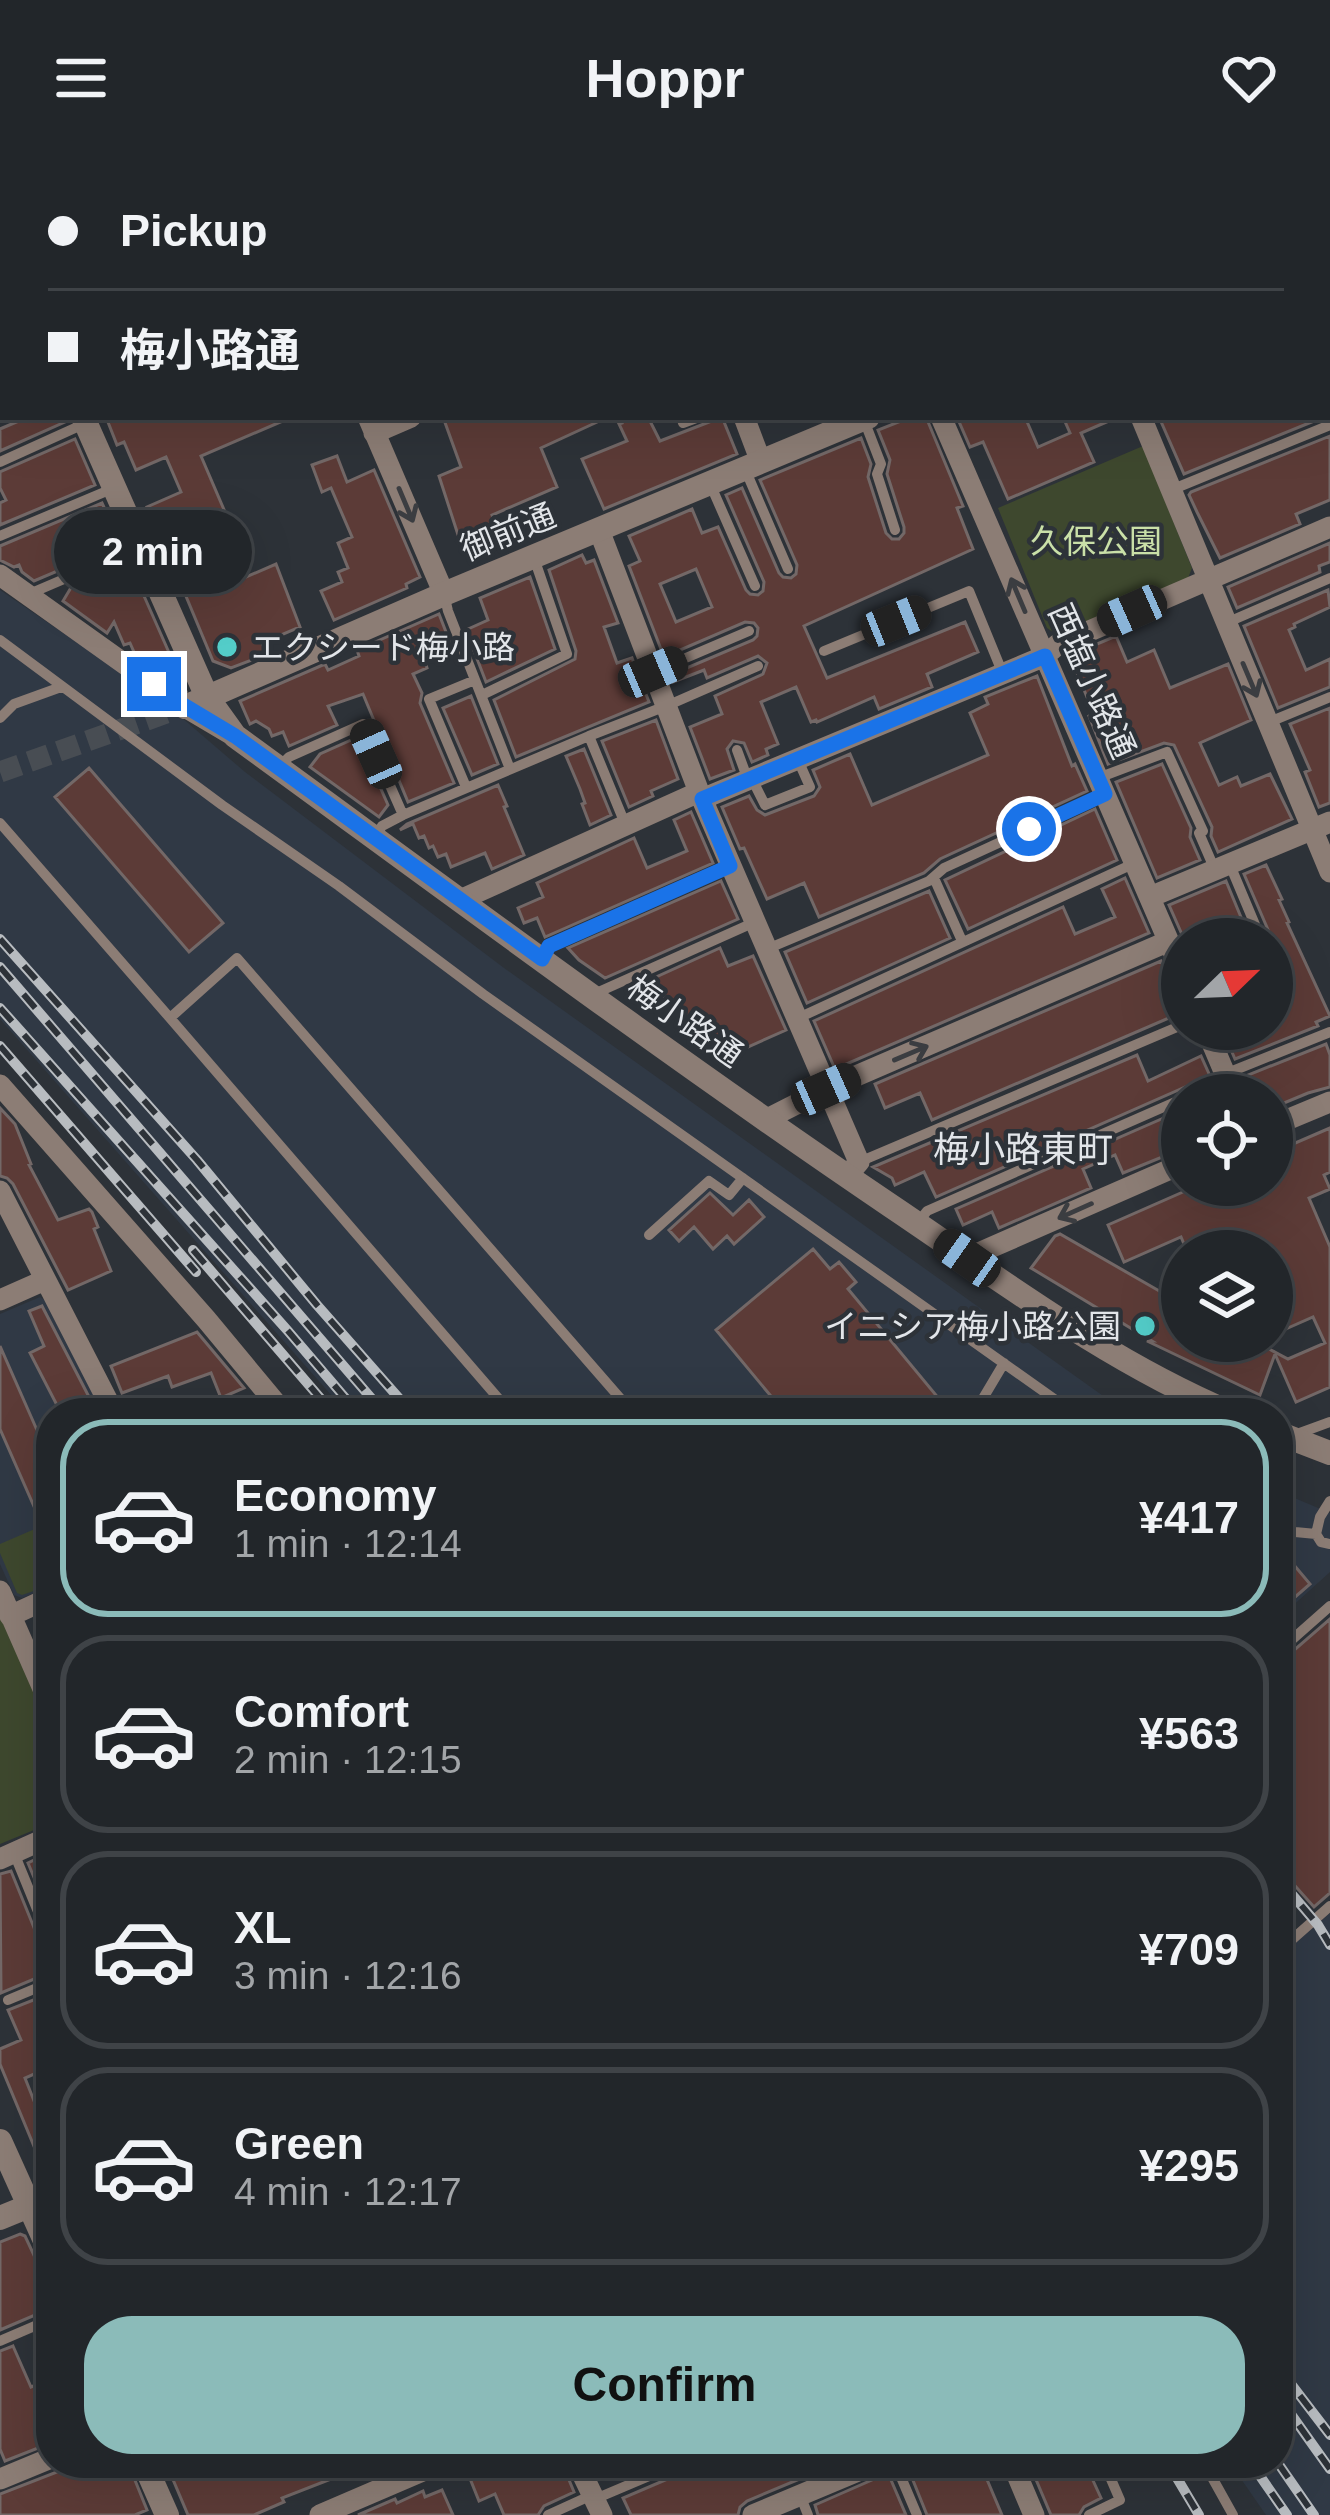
<!DOCTYPE html>
<meta charset="utf-8">
<style>
body{margin:0;font-family:Arial,"Noto Sans JP",sans-serif;background:#2a2e32;color:#f1f3f6;height:100vh;display:flex;flex-direction:column;font-size:45px;white-space:nowrap}
*{box-sizing:border-box;margin:0}
p{font-size:39px;color:#a2a5a8}
.icon{flex:none;width:66px;height:66px;fill:none;stroke:currentColor;stroke-width:2;stroke-linecap:round;stroke-linejoin:round}
.map{position:relative;flex:1;overflow:hidden}
.panel{position:absolute;left:36px;top:1242px;width:1257px;height:1080px;display:flex;flex-direction:column;background:#22262a;border-radius:48px;box-shadow:0 12px 48px #0002,0 0 0 3px #3f4347}
.panel>*{flex:none}
.banner{position:absolute;left:0px;top:0px;width:1332px;height:264px;box-shadow:0 12px 48px #0002,0 0 0 3px #3f4347;display:grid;align-content:center;height:264px;padding:0 48px;background:#22262a}
.needle{width:78px;rotate:67deg}
.fabs{position:absolute;left:1161px;top:762px;display:grid;gap:24px}
.fabs a{display:grid;place-items:center;width:132px;height:132px;border-radius:50%;background:#22262a;box-shadow:0 12px 48px #0002,0 0 0 3px #3f4347;font-size:60px}
.end{position:absolute;width:54px;height:54px;margin:-27px;border:15px solid #1a73e8;background:#fff;box-shadow:0 0 0 6px #fff}
.from{border-radius:50%}
.bubble{position:absolute;height:84px;border-radius:42px;background:#22262a;box-shadow:0 12px 48px #0002,0 0 0 3px #3f4347;font-size:39px;font-weight:700;line-height:84px;text-align:center}
.car{position:absolute;width:36px;height:72px;margin:-36px -18px;border-radius:15px;box-shadow:0 0 9px 3px #0007;background:linear-gradient(#222 24%,#8ab4d8 0 40%,#222 0 76%,#8ab4d8 0 86%,#222 0)}
.banner b{display:flex;align-items:center;gap:42px;height:114px;font-size:45px}
.banner b+b{border-top:3px solid #3f4347}
.banner i{width:30px;height:30px;background:#f1f3f6}
ul{padding:21px 0 0;list-style:none}
li{display:flex;align-items:center;gap:36px;height:198px;margin:0 24px 18px;padding:0 24px;border:6px solid #3f4347;border-radius:48px}
li div{flex:1}
li b{display:block;font-size:45px}
li em{font-style:normal;font-weight:700}
li.active{border-color:#8bbbb9}
li>.icon{width:108px;height:108px;stroke-width:1.5}
.button{display:flex;gap:24px;margin-top:auto;padding:24px 48px}
.button a{flex:1;height:138px;border-radius:48px;background:#8bbbb9;color:#111;font-size:48px;font-weight:700;line-height:138px;text-align:center}
header{display:flex;justify-content:space-between;align-items:center;height:156px;padding:0 48px;background:#22262a;font-size:54px;font-weight:700}
.map>svg:first-child{display:block}
</style>
<header><svg class="icon" aria-label="menu" viewBox="0 0 24 24"><path d="M4 6h16M4 12h16M4 18h16"/></svg>Hoppr<svg class="icon" aria-label="heart" viewBox="0 0 24 24"><path d="M12 20l-8-8c-3-5 5-10 8-4 3-6 11-1 8 4z"/></svg></header>
<div class="map">
<svg width="1330" height="2359" viewBox="0 0 1330 2359">
<rect width="100%" height="100%" fill="#2d3238"/>
<path fill="#303945" d="M 0,434 L 160,543 L 245,616 L 504,812 L 1127,1257 L 347,1257 L 0,863 Z
M 40,1141 L 49,1147 L 106,1257 L 51,1257 L 51,1430 L 22,1442 L 14,1439 L 0,1408 L 0,1158 Z
M 1278,1335 L 1330,1357 L 1330,1416 L 1278,1463 Z
M 1330,1757 L 1330,2359 L 1266,2359 L 1230,2307 L 1278,2307 L 1278,1802 Z"/>
<path fill="#3e482e" d="M 1143,290 L 1192,412 L 1188,422 L 1056,478 L 1047,472 L 998,352 Z
M 51,1366 L 51,1429 L 22,1439 L 17,1437 L 0,1397 L 0,1388 Z
M 0,1459 L 51,1575 L 51,1667 L 0,1688 Z"/>
<path fill="#5c3b37" stroke="#736867" stroke-width="3" fill-rule="evenodd" d="M 28,261 L 65,261 L 67,265 L 0,295 L 0,273 Z
M 106,261 L 292,261 L 201,300 L 231,370 L 226,372 L 229,381 L 246,421 L 276,408 L 300,471 L 262,487 L 266,496 L 252,504 L 231,512 L 213,505 L 178,421 L 214,406 L 202,379 L 167,394 L 147,351 L 181,336 L 166,301 L 136,314 L 124,286 L 117,289 Z
M 443,261 L 608,261 L 541,292 L 557,331 L 492,359 L 498,376 L 461,388 L 439,320 L 461,311 Z
M 620,261 L 648,261 L 660,285 L 722,261 L 737,298 L 604,353 L 582,303 L 627,285 L 619,268 L 622,267 Z
M 911,261 L 926,261 L 963,350 L 957,352 L 973,393 L 804,470 L 827,522 L 965,466 L 978,496 L 927,518 L 932,531 L 879,553 L 874,541 L 817,566 L 816,564 L 811,566 L 796,531 L 761,546 L 778,588 L 766,593 L 768,599 L 752,606 L 744,587 L 733,585 L 727,593 L 734,614 L 710,623 L 690,571 L 722,558 L 715,540 L 763,518 L 767,507 L 758,500 L 707,522 L 704,514 L 673,526 L 670,519 L 753,484 L 757,480 L 758,472 L 754,467 L 745,466 L 664,501 L 629,410 L 640,405 L 629,380 L 692,353 L 702,377 L 718,371 L 746,434 L 750,438 L 758,439 L 763,435 L 764,426 L 726,339 L 742,332 L 779,417 L 783,421 L 791,422 L 796,418 L 797,409 L 760,324 L 861,282 L 871,308 L 868,321 L 886,377 L 892,383 L 899,383 L 904,377 L 904,371 L 887,318 L 890,304 L 878,274 ZM 696,413 L 712,451 L 676,466 L 660,428 Z
M 957,261 L 1025,261 L 1038,291 L 1070,277 L 1063,261 L 1118,261 L 1081,277 L 1094,306 L 1008,343 L 983,286 L 970,291 Z
M 1159,261 L 1324,261 L 1184,318 Z
M 1330,280 L 1330,344 L 1296,358 L 1300,368 L 1220,402 L 1197,356 L 1189,339 L 1191,336 Z
M 75,283 L 95,329 L 0,369 L 0,347 L 6,344 L 0,332 L 0,316 Z
M 337,300 L 347,326 L 374,314 L 420,421 L 406,428 L 407,432 L 334,464 L 321,435 L 342,426 L 338,416 L 348,412 L 338,387 L 352,381 L 331,332 L 322,336 L 312,309 Z
M 102,347 L 121,388 L 34,425 L 22,416 L 19,409 L 14,411 L 0,404 L 0,390 Z
M 1330,387 L 1330,406 L 1319,410 L 1320,416 L 1237,452 L 1228,431 Z
M 582,399 L 586,407 L 594,404 L 618,467 L 604,471 L 617,507 L 632,502 L 649,546 L 516,601 L 494,544 L 575,503 L 576,495 L 549,414 Z
M 129,406 L 167,492 L 185,533 L 134,496 L 130,487 L 124,489 L 114,466 L 107,477 L 63,445 L 72,430 Z
M 530,421 L 555,493 L 486,526 L 466,474 L 488,464 L 480,442 Z
M 1328,434 L 1330,451 L 1294,468 L 1295,471 L 1289,474 L 1306,514 L 1330,503 L 1330,531 L 1278,552 L 1244,470 Z
M 439,458 L 453,494 L 425,506 L 427,512 L 413,518 L 422,537 L 420,547 L 454,627 L 408,646 L 363,538 L 328,550 L 337,569 L 289,590 L 283,576 L 272,580 L 269,573 L 256,565 L 250,568 L 240,545 L 325,508 L 328,514 L 359,500 L 357,494 Z
M 1116,480 L 1127,506 L 1154,494 L 1170,532 L 1228,508 L 1251,564 L 1200,587 L 1219,629 L 1237,621 L 1241,630 L 1270,618 L 1292,663 L 1218,696 L 1211,680 L 1212,671 L 1174,589 L 1164,587 L 1108,608 L 1089,560 L 1094,558 L 1072,505 L 1075,504 L 1073,498 Z
M 1037,520 L 1072,610 L 1075,608 L 1087,635 L 940,703 L 924,717 L 819,761 L 804,727 L 767,743 L 744,692 L 740,693 L 722,651 L 749,640 L 757,654 L 765,659 L 814,640 L 820,631 L 813,614 L 850,598 L 872,649 L 988,599 L 970,557 L 988,548 L 985,541 Z
M 471,540 L 498,608 L 472,619 L 443,552 Z
M 1330,552 L 1330,647 L 1319,651 L 1305,616 L 1310,614 L 1290,568 Z
M 656,564 L 678,623 L 651,635 L 653,640 L 629,651 L 602,585 Z
M 358,581 L 388,649 L 379,661 L 310,611 L 320,598 Z
M 584,593 L 611,659 L 590,669 L 582,648 L 585,647 L 580,633 L 566,600 Z
M 1162,608 L 1191,672 L 1190,681 L 1200,704 L 1157,722 L 1116,626 Z
M 89,612 L 223,767 L 189,796 L 55,641 Z
M 498,629 L 507,650 L 504,651 L 524,699 L 492,713 L 485,697 L 451,711 L 446,698 L 438,701 L 433,690 L 429,692 L 424,680 L 419,682 L 413,668 L 400,674 L 407,668 Z
M 1095,653 L 1117,704 L 968,773 L 945,724 Z
M 691,656 L 713,707 L 545,781 L 537,762 L 524,767 L 518,752 L 543,741 L 537,727 L 634,682 L 647,712 L 687,695 L 674,664 Z
M 1266,709 L 1282,743 L 1279,744 L 1289,766 L 1287,767 L 1330,860 L 1316,866 L 1318,870 L 1235,903 L 1222,873 L 1272,873 L 1272,783 L 1244,718 Z
M 1125,722 L 1149,777 L 835,913 L 814,865 L 1063,751 L 1075,778 L 1115,761 L 1102,733 Z
M 721,725 L 738,763 L 605,822 L 579,804 L 568,792 Z
M 1226,725 L 1250,783 L 1184,783 L 1169,749 Z
M 929,735 L 950,782 L 807,847 L 785,796 Z
M 720,792 L 728,810 L 753,800 L 786,874 L 721,903 L 710,879 L 695,885 L 689,870 L 683,872 L 674,850 L 669,852 L 663,837 L 650,843 L 643,827 Z
M 1161,805 L 1172,827 L 1182,831 L 1182,859 L 1172,863 L 1171,861 L 932,964 L 920,937 L 885,952 L 875,928 Z
M 1326,888 L 1330,899 L 1330,931 L 1308,937 L 1272,952 L 1272,939 L 1249,939 L 1243,921 Z
M 1137,899 L 1148,925 L 1201,900 L 1210,920 L 936,1041 L 924,1016 L 895,1029 L 892,1022 L 873,1011 Z
M 0,952 L 15,968 L 31,1008 L 29,1009 L 58,1064 L 89,1053 L 92,1056 L 98,1071 L 94,1073 L 111,1115 L 68,1134 L 13,1028 L 7,1022 L 0,1020 Z
M 1182,954 L 1182,993 L 1123,1017 L 1115,999 L 1083,1013 L 1091,1032 L 999,1072 L 992,1056 L 963,1069 L 956,1053 Z
M 1330,972 L 1330,1016 L 1324,1019 L 1330,1033 L 1309,1042 L 1330,1091 L 1330,1231 L 1296,1246 L 1275,1198 L 1260,1239 L 1147,1185 L 1152,1185 L 1031,1112 L 1055,1080 L 1060,1078 L 1182,1148 L 1182,1185 L 1254,1185 L 1288,1203 L 1325,1187 L 1313,1161 L 1272,1179 L 1272,1095 L 1230,1095 L 1227,1088 L 1211,1095 L 1187,1095 L 1181,1081 L 1124,1106 L 1108,1069 L 1199,1029 L 1272,1029 L 1272,997 Z
M 710,1037 L 733,1059 L 749,1044 L 764,1061 L 734,1088 L 727,1080 L 713,1093 L 694,1071 L 679,1085 L 669,1074 Z
M 813,1093 L 830,1113 L 839,1106 L 856,1126 L 848,1133 L 945,1250 L 937,1257 L 785,1257 L 716,1174 Z
M 42,1150 L 88,1239 L 97,1257 L 61,1257 L 30,1197 L 44,1190 L 29,1155 Z
M 197,1176 L 244,1232 L 221,1242 L 211,1217 L 172,1231 L 168,1220 L 122,1237 L 111,1210 Z
M 0,1190 L 51,1306 L 51,1348 L 36,1355 L 0,1273 Z
M 1278,1390 L 1310,1428 L 1278,1456 Z
M 1330,1463 L 1330,1737 L 1314,1751 L 1289,1723 L 1278,1732 L 1278,1506 L 1284,1503 Z
M 51,1696 L 51,1762 L 28,1707 Z
M 11,1715 L 39,1784 L 43,1788 L 51,1789 L 51,1816 L 1,1837 L 0,1718 Z
M 51,1837 L 51,1903 L 45,1906 L 48,1912 L 25,1922 L 40,1960 L 51,1955 L 51,1994 L 38,2000 L 0,1908 L 0,1893 L 21,1884 L 8,1854 Z
M 20,2078 L 25,2080 L 47,2127 L 38,2131 L 47,2154 L 0,2174 L 0,2086 Z
M 13,2190 L 31,2231 L 51,2223 L 51,2287 L 5,2305 L 0,2293 L 0,2195 Z
M 65,2307 L 128,2307 L 147,2354 L 135,2359 L 0,2359 L 0,2338 L 57,2316 Z
M 166,2307 L 372,2307 L 282,2342 L 284,2346 L 254,2359 L 188,2359 Z
M 473,2307 L 562,2307 L 574,2336 L 544,2350 L 538,2359 L 504,2359 L 495,2338 L 479,2345 L 465,2310 Z
M 690,2307 L 838,2307 L 747,2345 L 740,2351 L 738,2359 L 631,2359 L 623,2342 L 684,2316 Z
M 906,2307 L 980,2307 L 1002,2359 L 927,2359 Z
M 1029,2307 L 1085,2307 L 1101,2342 L 1084,2351 L 1079,2359 L 1051,2359 Z
M 888,2317 L 906,2359 L 818,2359 L 815,2349 Z
M 442,2334 L 453,2359 L 358,2359 L 395,2343 L 397,2347 L 423,2335 L 425,2341 Z"/>
<g fill="none" stroke-linecap="round" stroke-linejoin="round">
<path stroke="#484d53" stroke-width="21" stroke-dasharray="21 10" stroke-linecap="butt" d="M 0,616 L 175,554"/>
<path stroke="#8c7d75" stroke-width="10" d="M 115,0 L 116,3
M 751,0 L 753,3
M 1022,0 L 1023,3
M 503,3 L 510,0
M 619,3 L 626,0
M 681,261 L 683,267 L 699,261
M 864,264 L 881,308 L 877,318 L 895,374
M 0,306 L 86,267
M 745,313 L 788,413
M 711,330 L 755,430
M 1171,334 L 1330,269
M 0,380 L 114,332
M 29,438 L 139,391
M 444,438 L 448,455 L 510,613
M 1226,467 L 1330,422
M 0,484 L 222,649 L 339,730 L 483,838 L 1074,1257
M 824,495 L 969,435 L 1003,518
M 653,516 L 749,475
M 482,539 L 567,498 L 534,402
M 0,562 L 14,548 L 61,531
M 1267,567 L 1330,541
M 589,580 L 671,548 L 758,510
M 737,594 L 748,624
M 281,609 L 289,601 L 363,568 L 403,659
M 1098,622 L 1167,596 L 1203,675 L 1199,677 L 1215,714
M 752,623 L 765,649 L 810,631 L 798,604
M 466,631 L 429,543 L 475,524
M 0,667 L 170,862 L 237,802 L 633,1257
M 375,681 L 382,670 L 403,659 L 589,580 L 626,670
M 1230,709 L 1261,783
M 934,722 L 962,785
M 767,793 L 929,725 L 944,712 L 1105,638
M 542,803 L 549,790 L 730,710
M 594,838 L 755,766
M 170,862 L 511,1257
M 796,863 L 1135,707
M 1225,918 L 1330,876
M 1191,939 L 1227,923
M 859,1006 L 1182,869
M 917,1068 L 927,1055 L 1182,943
M 649,1079 L 709,1025 L 729,1039 L 743,1022
M 967,1257 L 982,1244 L 1004,1207
M 1297,1278 L 1330,1266
M 1278,1369 L 1295,1376 L 1316,1378 L 1321,1386 L 1330,1388
M 1316,1378 L 1320,1361 L 1330,1345
M 1278,1496 L 1330,1450
M 14,1697 L 48,1780
M 1278,1796 L 1330,1750
M 8,1844 L 51,1826
M 0,2185 L 51,2163
M 895,2307 L 917,2359
M 1204,2307 L 1233,2359
M 800,2339 L 808,2359
M 595,2343 L 680,2307
M 548,2359 L 592,2339
M 1089,2359 L 1120,2344 L 1104,2307"/>
<path stroke="#8c7d75" stroke-width="21" d="M 255,0 L 256,3
M 441,0 L 442,3
M 639,0 L 640,3
M 818,0 L 820,3
M 954,0 L 955,3
M 362,3 L 369,0
M 0,163 L 3,161
M 1329,223 L 1330,226
M 368,261 L 444,438
M 744,261 L 761,306
M 941,261 L 1182,816
M 1141,261 L 1330,716
M 374,277 L 411,261
M 599,374 L 699,636 L 859,1006 L 847,1020
M 0,419 L 185,551 L 234,580
M 702,643 L 1045,500 L 1057,489 L 1330,371
M 1150,741 L 1330,666
M 460,744 L 699,636
M 1206,873 L 1234,939
M 0,929 L 206,1163 L 284,1257
M 767,963 L 826,933 L 1169,785
M 1272,970 L 1330,946
M 0,1035 L 114,1257
M 967,1102 L 1182,1008
M 0,1144 L 45,1124
M 0,1435 L 51,1551
M 10,1460 L 51,1441
M 0,1703 L 51,1680
M 577,2307 L 602,2359
M 1012,2307 L 1034,2359
M 0,2323 L 51,2302
M 320,2359 L 441,2307
M 753,2359 L 877,2307"/>
<path stroke="#8c7d75" stroke-width="24" d="M 1329,57 L 1330,56
M 0,72 L 3,79
M 83,261 L 207,541 L 235,580 C 452,738 668,899 891,1050 C 1001,1124 1108,1205 1231,1257
M 185,551 L 444,438 L 868,261
M 1278,1277 L 1330,1297
M 0,1985 L 51,2098
M 0,2062 L 51,2041
M 144,2307 L 167,2359"/>
<defs>
<path id="rail" d="M 0,783 L 197,1004 L 317,1149 L 412,1257
M 0,811 L 384,1257
M 0,852 L 288,1175 L 358,1257
M 0,890 L 196,1116
M 193,1094 L 333,1257
M 1278,1722 L 1318,1769 L 1330,1789
M 1278,2211 L 1330,2279
M 1278,2240 L 1330,2313
M 1168,2307 L 1199,2359
M 1251,2307 L 1287,2359
M 1278,2307 L 1314,2359"/>
</defs>
<use href="#rail" stroke="#b8bcc0" stroke-width="10"/>
<use href="#rail" stroke="#2d3238" stroke-width="6" stroke-dasharray="18" stroke-linecap="butt"/>
</g>
<defs><path id="oneway-shaft" d="M-6 0H5M1.5-3L5.5 0L1.5 3" fill="none" stroke-width="1.6" stroke-linecap="round" stroke-linejoin="round" transform="scale(3)"/></defs>
<g stroke="#3b3d41">
<use href="#oneway-shaft" transform="translate(406 349) rotate(67)"/>
<use href="#oneway-shaft" transform="translate(1018 439) rotate(-113)"/>
<use href="#oneway-shaft" transform="translate(1250 524) rotate(67)"/>
<use href="#oneway-shaft" transform="translate(911 897) rotate(-23)"/>
<use href="#oneway-shaft" transform="translate(1075 1055) rotate(156)"/>
</g>
<g fill="none" stroke-linecap="round" stroke-linejoin="round">
<path stroke="#1a73e8" stroke-width="15" d="M 154,528 L 185,550 L 235,580 L 542,803 L 549,790 L 730,710 L 702,643 L 1045,500 L 1105,638 L 1029,673"/>
</g>
<g fill="#53cdc9" stroke="#2d3238" stroke-width="4.5">
<circle cx="227" cy="491" r="12"/>
<circle cx="1145" cy="1170" r="12"/>
</g>
<g text-anchor="middle" dominant-baseline="central" stroke-width="9" stroke-linejoin="round" paint-order="stroke">
<g font-size="33" fill="#e2e5e9" stroke="#2d3238">
<text transform="translate(508 376) rotate(-22)">御前通</text>
<text transform="translate(1092 525) rotate(66)">西塩小路通</text>
<text transform="translate(685 865) rotate(35)">梅小路通</text>
</g>
<g font-size="33" fill="#cae0a8" stroke="#2d3238">
<text x="1096" y="385">久保公園</text>
</g>
<g font-size="33" fill="#e2e5e9" stroke="#2d3238" text-anchor="start">
<text x="251" y="491">エクシード梅小路</text>
<text x="1121" y="1170" text-anchor="end">イニシア梅小路公園</text>
</g>
<g font-size="36" fill="#e2e5e9" stroke="#2d3238">
<text x="1023" y="993">梅小路東町</text>
</g>
</g>
</svg>
<div class="fabs">
<a><svg class="needle" viewBox="-14 -14 28 28"><path d="M0-13l5 13h-10z" fill="#e53935"/><path d="M0 13l5-13h-10z" fill="#a2a5a8"/></svg></a>
<a><svg class="icon" aria-label="locate" viewBox="0 0 24 24"><circle cx="12" cy="12" r="6"/><path d="M12 2v4M12 18v4M2 12h4M18 12h4"/></svg></a>
<a><svg class="icon" aria-label="layers" viewBox="0 0 24 24"><path d="M12 4l9 5-9 5-9-5zM3 14l9 5 9-5"/></svg></a>
</div>
<i class="end from" style="left:1029px;top:673px"></i>
<i class="end" style="left:154px;top:528px"></i>
<div class="bubble" style="left:54px;top:354px;width:198px">2 min</div>
<i class="car" style="left:1132px;top:455px;rotate:246deg"></i>
<i class="car" style="left:896px;top:465px;rotate:68deg"></i>
<i class="car" style="left:653px;top:516px;rotate:67deg"></i>
<i class="car" style="left:376px;top:598px;rotate:336deg"></i>
<i class="car" style="left:826px;top:933px;rotate:66deg"></i>
<i class="car" style="left:967px;top:1102px;rotate:305deg"></i>
<div class="banner">
<b><i class="from"></i>Pickup</b>
<b><i></i>梅小路通</b>
</div>
<section class="panel">
<ul>
<li class="active"><svg class="icon" aria-label="car" viewBox="0 0 24 24"><path d="M5 17H2v-5l4-1 3-4h7l3 4 3 1v5h-3M9 17h6M6 11h13"/><circle cx="7" cy="17" r="2"/><circle cx="17" cy="17" r="2"/></svg><div><b>Economy</b><p>1 min · 12:14</p></div><em>¥417</em></li>
<li><svg class="icon" aria-label="car" viewBox="0 0 24 24"><path d="M5 17H2v-5l4-1 3-4h7l3 4 3 1v5h-3M9 17h6M6 11h13"/><circle cx="7" cy="17" r="2"/><circle cx="17" cy="17" r="2"/></svg><div><b>Comfort</b><p>2 min · 12:15</p></div><em>¥563</em></li>
<li><svg class="icon" aria-label="car" viewBox="0 0 24 24"><path d="M5 17H2v-5l4-1 3-4h7l3 4 3 1v5h-3M9 17h6M6 11h13"/><circle cx="7" cy="17" r="2"/><circle cx="17" cy="17" r="2"/></svg><div><b>XL</b><p>3 min · 12:16</p></div><em>¥709</em></li>
<li><svg class="icon" aria-label="car" viewBox="0 0 24 24"><path d="M5 17H2v-5l4-1 3-4h7l3 4 3 1v5h-3M9 17h6M6 11h13"/><circle cx="7" cy="17" r="2"/><circle cx="17" cy="17" r="2"/></svg><div><b>Green</b><p>4 min · 12:17</p></div><em>¥295</em></li>
</ul>
<div class="button"><a>Confirm</a></div>
</section>
</div>
